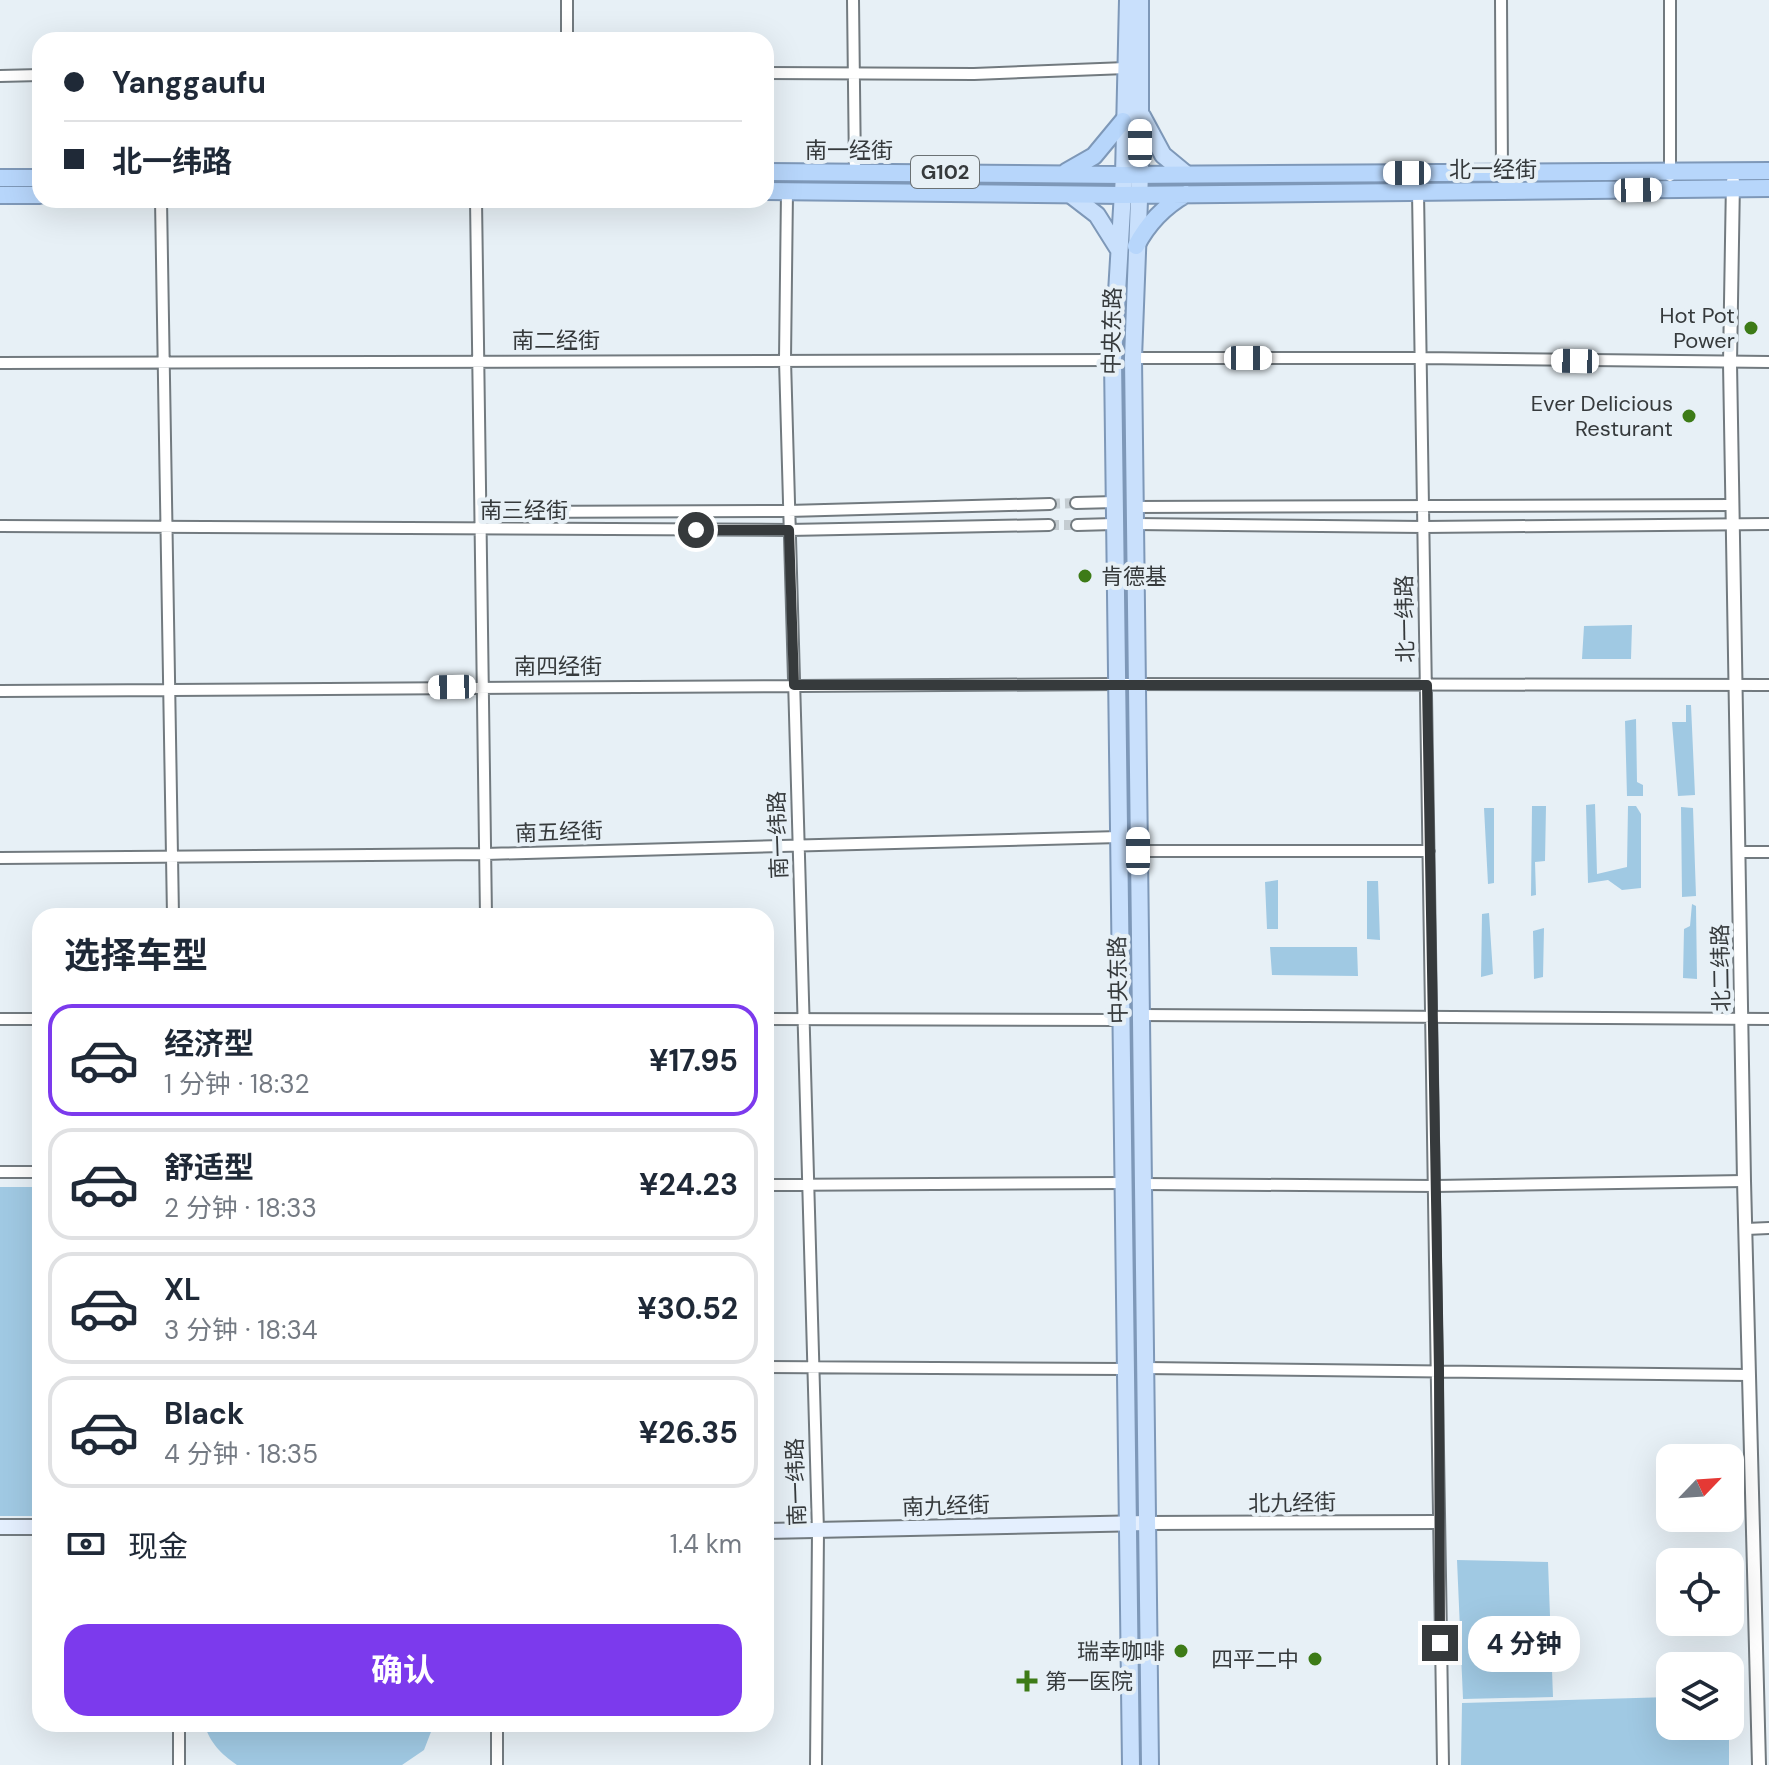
<!DOCTYPE html>
<html lang="zh">
<meta charset="utf-8">
<style>
body{margin:0;font-family:"DM Sans","Noto Sans SC",sans-serif;background:#f6f6f7;color:#1f2937;height:100vh;display:flex;flex-direction:column;font-size:30px;white-space:nowrap}
*{box-sizing:border-box;margin:0}
p{font-size:26px;color:#747a83}
.icon{flex:none;width:44px;height:44px;fill:none;stroke:currentColor;stroke-width:2;stroke-linecap:round;stroke-linejoin:round}
.map{position:relative;flex:1;overflow:hidden}
.side{position:absolute;left:32px;top:908px;width:742px;height:824px;display:flex;flex-direction:column;background:#fff;border-radius:24px;box-shadow:0 8px 32px #0002}
.side>*{flex:none}
.hud{position:absolute;left:32px;top:32px;width:742px;height:176px;border-radius:24px;box-shadow:0 8px 32px #0002;display:grid;align-content:center;height:176px;padding:0 32px;background:#fff}
.needle{width:52px;rotate:65deg}
.tools{position:absolute;left:1656px;top:1444px;display:grid;gap:16px}
.tools a{display:grid;place-items:center;width:88px;height:88px;border-radius:16px;background:#fff;box-shadow:0 8px 32px #0002;font-size:40px}
.end{position:absolute;width:36px;height:36px;margin:-18px;border:10px solid #363a3c;background:#fff;box-shadow:0 0 0 4px #fff}
.from{border-radius:50%}
.bubble{position:absolute;height:56px;border-radius:24px;background:#fff;box-shadow:0 8px 32px #0002;font-size:26px;font-weight:700;line-height:56px;text-align:center}
.car{position:absolute;width:24px;height:48px;margin:-24px -12px;border-radius:10px;box-shadow:0 0 6px 2px #0007;background:linear-gradient(#fff 24%,#345 0 40%,#fff 0 76%,#345 0 86%,#fff 0)}
.hud b{display:flex;align-items:center;gap:28px;height:76px;font-size:30px}
.hud b+b{border-top:2px solid #e0e1e3}
.hud i{width:20px;height:20px;background:#1f2937}
ul{padding:0;list-style:none}
li{display:flex;align-items:center;gap:24px;height:112px;margin:0 16px 12px;padding:0 16px;border:4px solid #e0e1e3;border-radius:24px}
li div{flex:1}
li b{display:block;font-size:30px}
li em{font-style:normal;font-weight:700}
li.selected{border-color:#7c3aed}
li>.icon{width:72px;height:72px;stroke-width:1.5}
h2{padding:0 32px;font-size:36px;line-height:96px}
.pay{display:flex;align-items:center;gap:20px;height:88px;padding:0 32px;font-size:30px}
.pay p{margin-inline-start:auto}
.action{display:flex;gap:16px;margin-top:auto;padding:16px 32px}
.action a{flex:1;height:92px;border-radius:24px;background:#7c3aed;color:#fff;font-size:32px;font-weight:700;line-height:92px;text-align:center}
.map>svg:first-child{display:block}
</style>
<div class="map">
<svg width="1769" height="1765" viewBox="0 0 1769 1765">
<rect width="100%" height="100%" fill="#e7f0f6"/>
<path fill="#a0c9e3" d="M 1632,625 L 1631,659 L 1582,659 L 1584,626 Z
M 1686,705 L 1691,705 L 1695,795 L 1678,796 L 1672,722 L 1686,722 Z
M 1636,719 L 1637,782 L 1643,785 L 1643,796 L 1627,796 L 1625,721 Z
M 1595,804 L 1597,874 L 1627,867 L 1628,806 L 1636,806 L 1641,814 L 1641,888 L 1622,890 L 1608,880 L 1588,883 L 1586,805 Z
M 1532,806 L 1546,806 L 1545,861 L 1535,862 L 1536,895 L 1531,896 Z
M 1681,807 L 1693,808 L 1696,896 L 1682,897 Z
M 1484,808 L 1494,808 L 1494,883 L 1488,884 Z
M 1278,880 L 1278,929 L 1267,929 L 1265,882 Z
M 1367,881 L 1378,881 L 1380,940 L 1367,939 Z
M 1692,904 L 1696,906 L 1697,979 L 1683,978 L 1684,929 L 1690,926 Z
M 1489,913 L 1493,974 L 1481,977 L 1482,914 Z
M 1544,928 L 1543,977 L 1534,979 L 1533,931 Z
M 1270,947 L 1357,947 L 1358,976 L 1272,975 Z
M 0,1187 L 40,1187 L 40,1516 L 0,1516 Z
M 1457,1560 L 1548,1562 L 1553,1697 L 1463,1699 Z
M 1670,1697 L 1670,1726 L 1729,1726 L 1729,1765 L 1461,1765 L 1462,1703 Z
M 204,1724 L 434,1724 L 424,1750 L 402,1765 L 237,1765 C 220,1753 211,1744 204,1724 Z"/>
<g fill="none" stroke-linecap="round" stroke-linejoin="round">
<path stroke="#c4ccd1" stroke-width="10" stroke-dasharray="10 5" stroke-linecap="butt" d="M 1050,504 L 1076,503
M 1049,525 L 1077,525"/>
<defs>
<path id="minor" d="M 567,0 L 567,40
M 853,0 L 855,171
M 1501,0 L 1502,172
M 766,73 L 974,74 L 1126,68
M 0,76 L 40,75
M 1670,176 L 1670,0
M 787,191 L 785,360 L 818,1531 L 816,1765
M 1418,192 L 1443,1765
M 161,200 L 173,916
M 476,200 L 486,916
M 1133,358 L 1421,358 L 1769,362
M 0,363 L 1113,360
M 1076,503 L 1115,502
M 1134,507 L 1733,505
M 481,512 L 788,511 L 1050,504
M 1135,524 L 1424,527 L 1769,524
M 1077,525 L 1114,524
M 0,526 L 789,530 L 1049,525
M 0,691 L 1117,684 L 1769,685
M 1138,851 L 1429,851
M 1739,852 L 1769,852
M 0,858 L 485,854 L 1119,837
M 1140,1015 L 1769,1019
M 0,1019 L 40,1019
M 766,1019 L 1121,1020
M 0,1172 L 40,1172
M 1142,1184 L 1435,1186 L 1744,1181
M 766,1185 L 1123,1183
M 1746,1229 L 1769,1228
M 766,1367 L 1125,1369
M 1145,1368 L 1749,1375
M 497,1724 L 497,1765
M 179,1765 L 179,1724"/>
<path id="tertiary" d="M 1733,181 L 1730,363 L 1744,1181 L 1759,1765
M 1147,1523 L 1438,1522"/>
<path id="secondary" d="M 0,1527 L 40,1527
M 766,1531 L 1147,1523"/>
<path id="primary" d="M 1128,0 L 1124,175 L 1113,360 L 1131,1765
M 1140,0 L 1140,174 L 1133,358 L 1150,1765
M 1142,116 L 1163,155 L 1186,174
M 1071,195 L 1097,215 L 1119,250"/>
<path id="trunk" d="M 766,172 L 1124,175 L 1769,171
M 1066,172 L 1094,156 L 1123,121
M 0,178 L 40,178
M 766,191 L 1122,195 L 1769,188
M 0,195 L 40,195
M 1136,246 C 1148,223 1163,207 1186,194"/>
</defs>
<use href="#minor" stroke="#727a7f" stroke-width="14"/>
<use href="#tertiary" stroke="#727a7f" stroke-width="16"/>
<use href="#secondary" stroke="#727a7f" stroke-width="18"/>
<use href="#primary" stroke="#7e98b8" stroke-width="20"/>
<use href="#trunk" stroke="#7e98b8" stroke-width="20"/>
<use href="#minor" stroke="#fff" stroke-width="10"/>
<use href="#tertiary" stroke="#fff" stroke-width="12"/>
<use href="#secondary" stroke="#e4effe" stroke-width="14"/>
<use href="#primary" stroke="#c9e0fc" stroke-width="16"/>
<use href="#trunk" stroke="#b7d6fb" stroke-width="16"/>
</g>
<g fill="none" stroke-linecap="round" stroke-linejoin="round">
<path stroke="#363a3c" stroke-width="10" d="M 696,530 L 789,530 L 794,685 L 1427,685 L 1439,1370 L 1440,1643"/>
</g>
<g fill="#3d7b17" stroke="#e7f0f6" stroke-width="3">
<circle cx="1751" cy="328" r="8"/>
<circle cx="1689" cy="416" r="8"/>
<circle cx="1085" cy="576" r="8"/>
<circle cx="1181" cy="1651" r="8"/>
<circle cx="1315" cy="1659" r="8"/>
<path d="M1023 1669h8v8h8v8h-8v8h-8v-8h-8v-8h8z"/>
</g>
<g text-anchor="middle" dominant-baseline="central" stroke-width="8" stroke-linejoin="round" paint-order="stroke">
<rect fill="#e7f0f6" stroke="#6b7174" stroke-width="2" x="911" y="156" width="68" height="32" rx="6"/>
<g font-size="20" font-weight="bold" fill="#363a3c">
<text x="945" y="172">G102</text>
</g>
<g font-size="22" fill="#363a3c" stroke="#e7f0f6">
<text x="849" y="150">南一经街</text>
<text x="1493" y="169">北一经街</text>
<text transform="translate(1112 331) rotate(-89)">中央东路</text>
<text x="556" y="340">南二经街</text>
<text x="524" y="510">南三经街</text>
<text transform="translate(1405 619) rotate(-91)">北一纬路</text>
<text x="558" y="666">南四经街</text>
<text transform="translate(559 832) rotate(-2)">南五经街</text>
<text transform="translate(778 835) rotate(-92)">南一纬路</text>
<text transform="translate(1721 968) rotate(-91)">北二纬路</text>
<text transform="translate(1118 980) rotate(-91)">中央东路</text>
<text transform="translate(796 1482) rotate(-92)">南一纬路</text>
<text transform="translate(1292 1503) rotate(-1)">北九经街</text>
<text transform="translate(946 1506) rotate(-2)">南九经街</text>
</g>
<g font-size="22" fill="#363a3c" stroke="#e7f0f6" text-anchor="end">
<text x="1735" y="315">Hot Pot<tspan x="1735" dy="25">Power</tspan></text>
<text x="1673" y="403">Ever Delicious<tspan x="1673" dy="25">Resturant</tspan></text>
<text x="1101" y="576" text-anchor="start">肯德基</text>
<text x="1165" y="1651">瑞幸咖啡</text>
<text x="1299" y="1659">四平二中</text>
<text x="1045" y="1681" text-anchor="start">第一医院</text>
</g>
</g>
</svg>
<div class="tools">
<a><svg class="needle" viewBox="-14 -14 28 28"><path d="M0-13l5 13h-10z" fill="#e53935"/><path d="M0 13l5-13h-10z" fill="#747a83"/></svg></a>
<a><svg class="icon" aria-label="locate" viewBox="0 0 24 24"><circle cx="12" cy="12" r="6"/><path d="M12 2v4M12 18v4M2 12h4M18 12h4"/></svg></a>
<a><svg class="icon" aria-label="layers" viewBox="0 0 24 24"><path d="M12 4l9 5-9 5-9-5zM3 14l9 5 9-5"/></svg></a>
</div>
<i class="end from" style="left:696px;top:530px"></i>
<i class="end" style="left:1440px;top:1643px"></i>
<div class="bubble" style="left:1468px;top:1616px;width:112px">4 分钟</div>
<i class="car" style="left:1140px;top:143px;rotate:0deg"></i>
<i class="car" style="left:1407px;top:173px;rotate:270deg"></i>
<i class="car" style="left:1638px;top:190px;rotate:89deg"></i>
<i class="car" style="left:1248px;top:358px;rotate:90deg"></i>
<i class="car" style="left:1575px;top:361px;rotate:271deg"></i>
<i class="car" style="left:452px;top:687px;rotate:269deg"></i>
<i class="car" style="left:1138px;top:851px;rotate:0deg"></i>
<div class="hud">
<b><i class="from"></i>Yanggaufu</b>
<b><i></i>北一纬路</b>
</div>
<section class="side">
<h2>选择车型</h2>
<ul>
<li class="selected"><svg class="icon" aria-label="car" viewBox="0 0 24 24"><path d="M5 17H2v-5l4-1 3-4h7l3 4 3 1v5h-3M9 17h6M6 11h13"/><circle cx="7" cy="17" r="2"/><circle cx="17" cy="17" r="2"/></svg><div><b>经济型</b><p>1 分钟 · 18:32</p></div><em>¥17.95</em></li>
<li><svg class="icon" aria-label="car" viewBox="0 0 24 24"><path d="M5 17H2v-5l4-1 3-4h7l3 4 3 1v5h-3M9 17h6M6 11h13"/><circle cx="7" cy="17" r="2"/><circle cx="17" cy="17" r="2"/></svg><div><b>舒适型</b><p>2 分钟 · 18:33</p></div><em>¥24.23</em></li>
<li><svg class="icon" aria-label="car" viewBox="0 0 24 24"><path d="M5 17H2v-5l4-1 3-4h7l3 4 3 1v5h-3M9 17h6M6 11h13"/><circle cx="7" cy="17" r="2"/><circle cx="17" cy="17" r="2"/></svg><div><b>XL</b><p>3 分钟 · 18:34</p></div><em>¥30.52</em></li>
<li><svg class="icon" aria-label="car" viewBox="0 0 24 24"><path d="M5 17H2v-5l4-1 3-4h7l3 4 3 1v5h-3M9 17h6M6 11h13"/><circle cx="7" cy="17" r="2"/><circle cx="17" cy="17" r="2"/></svg><div><b>Black</b><p>4 分钟 · 18:35</p></div><em>¥26.35</em></li>
</ul>
<div class="pay"><svg class="icon" aria-label="cash" viewBox="0 0 24 24"><path d="M3 7h18v10H3z"/><circle cx="12" cy="12" r="2"/></svg>现金<p>1.4 km</p></div>
<div class="action"><a>确认</a></div>
</section>
</div>
